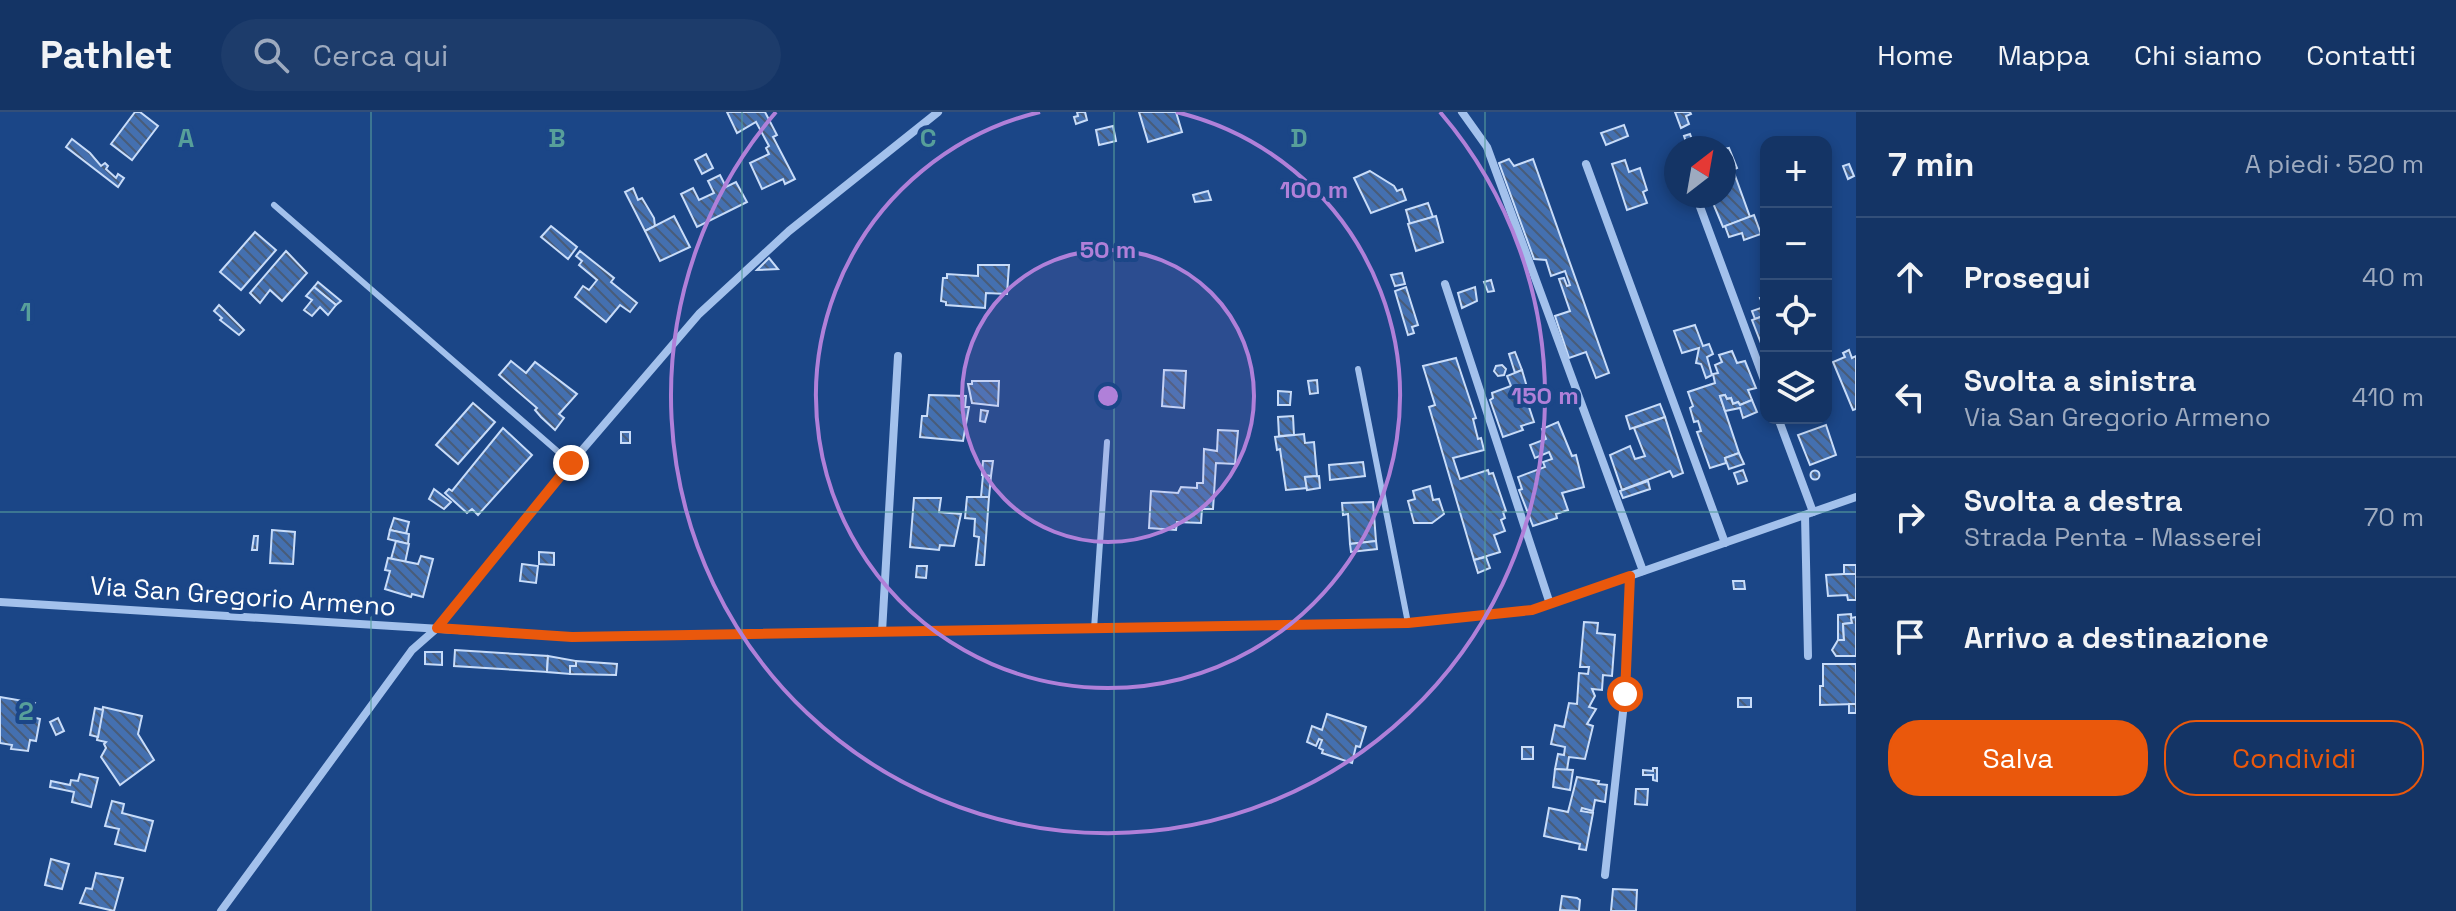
<!DOCTYPE html>
<html lang="it">
<meta charset="utf-8">
<style>
:root{--surface:#143465;--page:#1d3c6b;--text:#f1f3f6;--muted:#9daabf;--line:#334f79;--accent:#ea580c}
body{margin:0;font-family:"Space Grotesk",sans-serif;background:var(--page);color:var(--text)}
.controls{position:absolute;right:24px;top:24px;display:grid;overflow:hidden;border-radius:16px;box-shadow:0 4px 12px #0003}
.controls button{width:72px;height:72px;display:grid;place-items:center;padding:0;border:0;border-bottom:2px solid var(--line);background:var(--surface);color:var(--text);font:40px sans-serif}
.compass{position:absolute;left:1664px;top:24px;width:72px;height:72px;border-radius:50%;background:var(--surface);box-shadow:0 4px 12px #0003;rotate:31deg}
.stop{position:absolute;width:24px;height:24px;margin:-18px;border:6px solid #ea580c;border-radius:50%;background:#fff}
.stop.end{background:#ea580c;border-color:#fff;box-shadow:0 2px 8px #0008}
.list{margin:0;padding:0;list-style:none}
h2{display:flex;justify-content:space-between;align-items:center;height:104px;margin:0;padding:0 32px;font-size:34px}
h2 small{font-size:26px;font-weight:400;color:var(--muted)}
.list li{display:grid;grid-template-columns:52px 1fr auto;gap:24px;align-items:center;box-sizing:border-box;height:120px;padding:0 32px;border-top:2px solid var(--line)}
.list b{display:block;font-size:30px;white-space:nowrap}
.list p{margin:0;font-size:26px;white-space:nowrap;color:var(--muted)}
.list em{font-size:26px;font-style:normal;color:var(--muted)}
.actions{display:flex;gap:16px;padding:24px 32px}
.actions a{flex:1;padding:18px 0;border:2px solid var(--accent);border-radius:32px;text-align:center;font-size:28px;color:var(--accent)}
.actions .main{background:var(--accent);color:#fff}
.icon{flex:none;width:44px;height:44px;fill:none;stroke:currentColor;stroke-width:2;stroke-linecap:round;stroke-linejoin:round}
.map{position:relative;flex:none;width:1856px;height:799px;overflow:hidden}
header{display:flex;align-items:center;gap:48px;box-sizing:border-box;height:112px;padding:0 40px;background:var(--surface);border-bottom:2px solid var(--line)}
header strong{font-size:38px}
nav{display:flex;gap:44px;margin-inline-start:auto;font-size:28px}
.search{width:560px;height:72px;background:var(--page);display:flex;align-items:center;gap:20px;box-sizing:border-box;padding:0 28px;border-radius:44px;color:var(--muted);font-size:30px}
main{display:flex}
aside{flex:1;background:var(--surface)}
.map>svg:first-child{display:block}
.building{fill:url(#building-back-hatch);stroke:#c8dcf9;stroke-width:2}
.lines{fill:none;stroke-linecap:round;stroke-linejoin:round}
.lane{stroke:#a3c1ec;stroke-width:6}
.street{stroke:#a3c1ec;stroke-width:8}
.route{stroke:#ea580c;stroke-width:10}
.grid{fill:none;stroke:#579f9a;stroke-width:2;stroke-opacity:0.55}
.ring{fill:none;stroke:#b080d9;stroke-width:4}
.labels{text-anchor:middle;stroke-width:8;stroke-linejoin:round;paint-order:stroke}
.street-label{font-size:26px;fill:#fff;stroke:#1b4687}
.grid-label{font-size:26px;text-anchor:middle;font-weight:bold;fill:#579f9a;stroke:#1b4687;stroke-width:8;stroke-linejoin:round;paint-order:stroke}
.centre{fill:#b080d9;stroke:#1b4687;stroke-width:4}
.ring-label{font-size:24px;text-anchor:middle;font-weight:bold;fill:#b080d9;stroke:#1b4687;stroke-width:8;stroke-linejoin:round;paint-order:stroke}
</style>
<header>
<strong>Pathlet</strong>
<div class="search"><svg class="icon" aria-label="search" viewBox="0 0 24 24"><circle cx="10" cy="10" r="6"/><path d="M15 15l6 6"/></svg>Cerca qui</div>
<nav><a>Home</a><a>Mappa</a><a>Chi siamo</a><a>Contatti</a></nav>
</header>
<main>
<div class="map">
<svg width="1856" height="799" viewBox="0 0 1856 799">
<defs>
<pattern id="building-back-hatch" width="6" height="6" patternUnits="userSpaceOnUse" patternTransform="scale(2)"><rect width="6" height="6" fill="#4470b0"/><path d="M-1 5l2 2M0 0l6 6M5-1l2 2" fill="none" stroke="#485c79"/></pattern>
</defs>
<rect width="100%" height="100%" fill="#1b4687"/>
<g class="building">
<path d="M135 0H140L158 14 132 48 111 32Z"/>
<path d="M727 0H765L777 23 773 25 795 67 785 72 783 67 762 77 750 51 769 42 766 36 769 34 756 10 737 21Z"/>
<path d="M1077 0H1085L1087 8 1076 12 1074 5 1078 4Z"/>
<path d="M1139 0H1176L1182 20 1148 30Z"/>
<path d="M1675 0H1690L1691 2 1686 4 1689 12 1681 16Z"/>
<path d="M1624 13 1628 24 1606 33 1601 21Z"/>
<path d="M1113 14 1116 29 1099 33 1096 18Z"/>
<path d="M1690 22 1695 36H1688L1684 24Z"/>
<path d="M72 27 90 41 101 54 105 51 108 54 106 57 116 66 118 62 124 66 118 75 66 35Z"/>
<path d="M1729 36 1737 56 1733 58 1750 105 1723 115 1710 84H1724V37Z"/>
<path d="M706 42 713 56 702 62 695 48Z"/>
<path d="M1509 47 1514 54 1533 47 1609 261 1596 266 1586 240 1569 246 1555 204 1570 199 1559 167 1564 166 1567 174 1570 173 1565 159 1551 164 1546 148 1534 147 1499 51Z"/>
<path d="M1625 48 1629 60 1640 56 1647 78 1643 80 1647 91 1627 98 1612 52Z"/>
<path d="M1849 52 1854 64 1848 67 1843 54Z"/>
<path d="M1370 59 1394 74 1397 79 1402 77 1406 88 1371 101 1354 66Z"/>
<path d="M720 63 726 75 736 70 747 90 697 115 681 82 693 76 699 88 714 81 708 69Z"/>
<path d="M633 76 638 88 642 86 654 106 655 114 645 119 625 80Z"/>
<path d="M1208 79 1211 88 1195 90 1193 83Z"/>
<path d="M1428 91 1433 105 1410 112 1406 98Z"/>
<path d="M1754 103 1761 122 1744 128 1742 121 1729 125 1725 114Z"/>
<path d="M674 104 690 135 660 149 645 119Z"/>
<path d="M1436 104 1443 130 1416 139 1408 112Z"/>
<path d="M551 114 577 135 568 147 541 125Z"/>
<path d="M255 120 276 138 241 178 220 160Z"/>
<path d="M286 139 307 161 282 189 270 178 260 191 250 181Z"/>
<path d="M580 139 614 166 611 170 637 191 630 200 620 193 606 210 575 185 583 174 589 178 597 168 579 153 582 149 576 144Z"/>
<path d="M769 146 778 157 757 158Z"/>
<path d="M978 153H1009L1007 182 986 181 985 196 946 193V190L941 189 943 166H947V162L978 164Z"/>
<path d="M1402 161 1405 172 1395 174 1391 163Z"/>
<path d="M1491 168 1494 179 1488 180 1484 170Z"/>
<path d="M318 170 341 189 336 193 314 175Z"/>
<path d="M314 175 336 193 328 203 320 195 312 204 304 198 312 188 306 184Z"/>
<path d="M1406 175 1418 213 1412 215 1414 221 1408 223 1395 179Z"/>
<path d="M1475 175 1477 189 1462 196 1458 181Z"/>
<path d="M1766 183V203L1755 207 1752 199 1764 195 1760 186Z"/>
<path d="M219 193 244 218 239 223 220 208 222 206 214 199Z"/>
<path d="M1766 203V244L1752 208Z"/>
<path d="M1695 213 1703 234 1709 232 1713 242 1707 245 1712 263 1706 266 1701 252 1696 251 1699 236 1682 241 1674 219Z"/>
<path d="M1849 238 1852 246 1856 244V297L1853 298 1833 250 1845 245 1843 241Z"/>
<path d="M1732 239 1737 251 1745 249 1756 276 1748 278 1752 288 1740 293 1738 290 1733 292 1731 286 1727 287 1725 283 1720 284 1739 341 1725 346 1726 351 1710 356 1697 320 1701 319 1698 309 1694 310 1690 296 1693 294 1688 280 1715 271 1713 262 1718 261 1715 253 1722 250 1719 243Z"/>
<path d="M1515 240 1522 258 1515 261 1509 242Z"/>
<path d="M1456 246 1476 306 1473 307 1478 327 1481 326 1484 338 1453 346 1460 367 1488 358 1489 362 1493 361 1506 399 1503 400 1505 406 1501 408 1505 419 1494 423 1500 440 1474 448 1429 295 1435 293 1423 254Z"/>
<path d="M511 249 526 261 535 250 577 282 559 302 564 306 555 318 541 305 535 298 537 296 499 263Z"/>
<path d="M1502 253 1506 257 1504 263 1498 264 1494 259 1496 254Z"/>
<path d="M1164 258 1186 259 1184 296 1162 294Z"/>
<path d="M1522 258 1529 282 1525 283 1534 310 1521 314 1523 318 1503 325 1490 288 1493 286 1492 281 1511 274 1507 264Z"/>
<path d="M1317 268 1318 281 1310 282 1308 269Z"/>
<path d="M972 269H999L998 294 972 291 968 272H972Z"/>
<path d="M1278 279 1291 280 1290 293H1278Z"/>
<path d="M929 283 966 284 965 295H969L963 329 920 325 922 304H927Z"/>
<path d="M1725 283 1727 287 1731 286 1733 292 1738 290 1740 293 1752 288 1757 300 1743 306 1740 296 1725 299 1720 284Z"/>
<path d="M473 291 495 310 458 352 436 333Z"/>
<path d="M1660 292 1665 305 1630 317 1626 304Z"/>
<path d="M981 298 988 299 985 310 980 309Z"/>
<path d="M1293 304 1294 323 1279 324 1278 305Z"/>
<path d="M1665 305 1683 361 1673 365 1670 359 1622 378 1610 343 1630 334 1635 347 1645 344 1634 316Z"/>
<path d="M1558 310 1572 344 1576 343 1584 375 1562 381 1568 398 1556 402 1557 406 1533 414 1519 378 1522 377 1518 365 1545 355 1543 350 1552 347 1549 340 1535 346 1530 333 1546 327 1542 317Z"/>
<path d="M1826 313 1836 343 1810 353 1798 323Z"/>
<path d="M503 316 532 343 478 403 472 397 467 401 445 381 449 377 452 379Z"/>
<path d="M1218 318 1238 319 1235 352 1216 351 1213 397H1202L1201 411 1177 410 1176 418 1149 416 1151 379 1178 381 1181 375 1197 376V371H1203L1204 337 1217 339Z"/>
<rect x="621" y="320" width="9" height="11"/>
<path d="M1304 322 1305 331 1314 330 1317 364 1305 365 1307 376 1286 378 1280 337 1277 338 1275 325Z"/>
<path d="M1739 341 1744 352 1729 357 1725 346Z"/>
<path d="M983 349H993L991 364 982 363Z"/>
<path d="M1363 350 1365 364 1330 368 1329 353Z"/>
<path d="M1743 358 1747 369 1738 372 1734 361Z"/>
<circle cx="1815" cy="363" r="4.5"/>
<path d="M983 363 991 364 989 385H981Z"/>
<path d="M1319 364 1320 376 1307 378 1305 365Z"/>
<path d="M1648 369 1650 377 1623 386 1620 379Z"/>
<path d="M1430 374 1433 388 1439 387 1444 402 1432 411H1414L1408 389 1415 387 1413 379Z"/>
<path d="M434 377 451 390 444 397 429 387Z"/>
<path d="M967 385H989L984 453H976L979 425 974 424 975 407 965 406Z"/>
<path d="M914 386H941L939 400 961 402 954 434 940 433 939 438 910 435Z"/>
<path d="M1373 390 1376 429 1350 432 1348 402 1343 403 1342 391Z"/>
<path d="M394 406 409 410 406 422 390 418Z"/>
<path d="M272 418 295 420 293 452 270 451Z"/>
<path d="M390 418 409 422 408 432 388 427Z"/>
<path d="M254 424H258L257 438H252Z"/>
<path d="M396 429 409 432 405 451 391 447Z"/>
<path d="M1376 429 1377 437 1351 440 1350 432Z"/>
<path d="M539 440 554 441V453L539 452Z"/>
<path d="M421 444 433 447 423 485 412 482 411 485 385 477 390 459 385 458 388 446 418 452Z"/>
<path d="M1486 445 1490 456 1478 461 1474 448Z"/>
<path d="M522 452 538 454 536 471 520 469Z"/>
<rect x="1844" y="453" width="12" height="9"/>
<path d="M917 454H927L926 466 916 465Z"/>
<path d="M1844 462H1856V488H1848L1847 483 1828 484 1826 463Z"/>
<path d="M1733 469H1744L1745 477H1734Z"/>
<path d="M1851 502 1852 511 1843 512 1844 528H1838V503Z"/>
<path d="M1856 505V544H1836L1832 538 1838 528H1844L1843 512 1852 511 1851 506Z"/>
<path d="M1584 510 1598 511 1597 521 1615 523 1612 564 1603 563 1602 578 1592 577 1595 584 1589 595 1596 597 1587 612 1593 614 1585 647 1569 645 1567 658 1555 657 1558 642 1564 643 1565 635 1551 632 1555 613 1564 615 1569 591 1577 592 1579 561 1588 562 1589 555H1580Z"/>
<path d="M455 538 548 544 547 560 454 554Z"/>
<path d="M425 540H442V553L425 552Z"/>
<path d="M548 544 576 549V554H570V562L547 560Z"/>
<path d="M576 549 617 552 616 563 570 562V554H576Z"/>
<path d="M1823 552H1856V592L1820 593V574H1823Z"/>
<path d="M0 585 35 591 32 605 40 607 36 629 30 628 28 639 11 637 12 633 0 631Z"/>
<rect x="1738" y="586" width="13" height="9"/>
<rect x="1849" y="592" width="7" height="9"/>
<path d="M103 595 142 604 138 622 154 648 120 673 101 645 106 636 104 632 106 630 97 628Z"/>
<path d="M95 596 103 598 98 625 90 623Z"/>
<path d="M1327 602 1366 615 1360 635 1356 634 1352 651 1322 641 1323 638 1319 636 1322 628 1319 627 1316 634 1307 630 1312 614 1322 618Z"/>
<path d="M58 606 64 619 56 623 50 610Z"/>
<rect x="1522" y="635" width="11" height="12"/>
<path d="M1653 656H1657V669L1653 668V663H1643V658L1653 659Z"/>
<path d="M1555 657 1573 658 1570 678 1553 675Z"/>
<path d="M80 662 98 666 91 695 72 690 74 680 50 675 51 669 70 673 71 668 78 669Z"/>
<path d="M1577 665 1599 669 1598 672 1607 673 1605 690 1595 688 1593 699 1582 696 1581 699 1593 701 1586 738 1579 737 1580 732 1544 724 1549 696 1568 700Z"/>
<path d="M1636 677H1648L1647 693 1635 692Z"/>
<path d="M112 689 124 692 122 701 153 709 145 739 115 732 119 717 105 714Z"/>
<path d="M51 747 69 752 62 777 45 773Z"/>
<path d="M96 761 123 766 114 799 80 791 86 776 92 777Z"/>
<path d="M1613 777 1637 778 1636 799H1611Z"/>
<path d="M1562 784 1577 786 1580 788 1579 799 1560 798Z"/>
</g>
<g class="lines">
<g class="lane">
<path d="M274 93 571 351"/>
<path d="M1358 257 1408 511"/>
<path d="M1094 517 1107 330"/>
</g>
<g class="street">
<path d="M1462 0 1487 35 1643 459"/>
<path d="M1586 52 1725 431"/>
<path d="M1696 84 1766 273"/>
<path d="M1445 172 1550 492"/>
<path d="M1778 306 1813 400"/>
<path d="M1805 403 1808 544"/>
<path d="M0 490 572 525 1408 511 1532 498 1856 385"/>
<path d="M882 520 898 244"/>
<path d="M1605 763 1625 582 1630 464"/>
<path d="M221 799 412 538 437 516 571 351 699 202 789 119 938 0"/>
</g>
</g>
<g class="lines">
<path class="route" d="M571 351 437 516 572 525 1408 511 1532 498 1630 464 1625 582"/>
</g>
<path class="grid" d="M371 0V799M742 0V799M1114 0V799M1485 0V799M0 400H1856"/>
<circle cx="1108" cy="284" r="146" fill="#b080d9" fill-opacity=".12"/>
<g class="ring">
<circle cx="1108" cy="284" r="146"/>
<path d="M1176 0A292 292 0 1 1 1040 0"/>
<path d="M1440 0A437 437 0 1 1 776 0"/>
</g>
<g class="labels">
<g class="street-label">
<text transform="translate(243 484) rotate(4)" y="9">Via San Gregorio Armeno</text>
</g>
</g>
<g class="grid-label">
<text x="186" y="35">A</text>
<text x="557" y="35">B</text>
<text x="928" y="35">C</text>
<text x="1299" y="35">D</text>
<text x="26" y="209">1</text>
<text x="26" y="608">2</text>
</g>
<circle cx="1108" cy="284" r="12" class="centre"/>
<g class="ring-label">
<text x="1314" y="86">100 m</text>
<text x="1108" y="146">50 m</text>
<text x="1545" y="292">150 m</text>
</g>
</svg>
<div class="controls">
<button>+</button>
<button>−</button>
<button><svg class="icon" aria-label="locate" viewBox="0 0 24 24"><circle cx="12" cy="12" r="6"/><path d="M12 2v4M12 18v4M2 12h4M18 12h4"/></svg></button>
<button><svg class="icon" aria-label="layers" viewBox="0 0 24 24"><path d="M12 4l9 5-9 5-9-5zM3 14l9 5 9-5"/></svg></button>
</div>
<svg class="compass" viewBox="-18 -18 36 36"><path d="M0-13l5 13h-10z" fill="#e53935"/><path d="M0 13l5-13h-10z" fill="#9daabf"/></svg>
<div class="stop" style="left:1625px;top:582px"></div>
<div class="stop end" style="left:571px;top:351px"></div>
</div>
<aside>
<h2>7 min<small>A piedi · 520 m</small></h2>
<ul class="list">
<li><svg class="icon" aria-label="ahead" viewBox="0 0 24 24"><path d="M12 20V5M6 11l6-6 6 6"/></svg><div><b>Prosegui</b></div><em>40 m</em></li>
<li><svg class="icon" aria-label="left" viewBox="0 0 24 24"><path d="M17 20v-9H6M10 6l-5 5 5 5"/></svg><div><b>Svolta a sinistra</b><p>Via San Gregorio Armeno</p></div><em>410 m</em></li>
<li><svg class="icon" aria-label="right" viewBox="0 0 24 24"><path d="M7 20v-9h11M14 6l5 5-5 5"/></svg><div><b>Svolta a destra</b><p>Strada Penta - Masserei</p></div><em>70 m</em></li>
<li><svg class="icon" aria-label="arrive" viewBox="0 0 24 24"><path d="M6 21V4h12l-3 4 3 4H6"/></svg><div><b>Arrivo a destinazione</b></div></li>
</ul>
<div class="actions"><a class="main">Salva</a><a>Condividi</a></div>
</aside>
</main>
